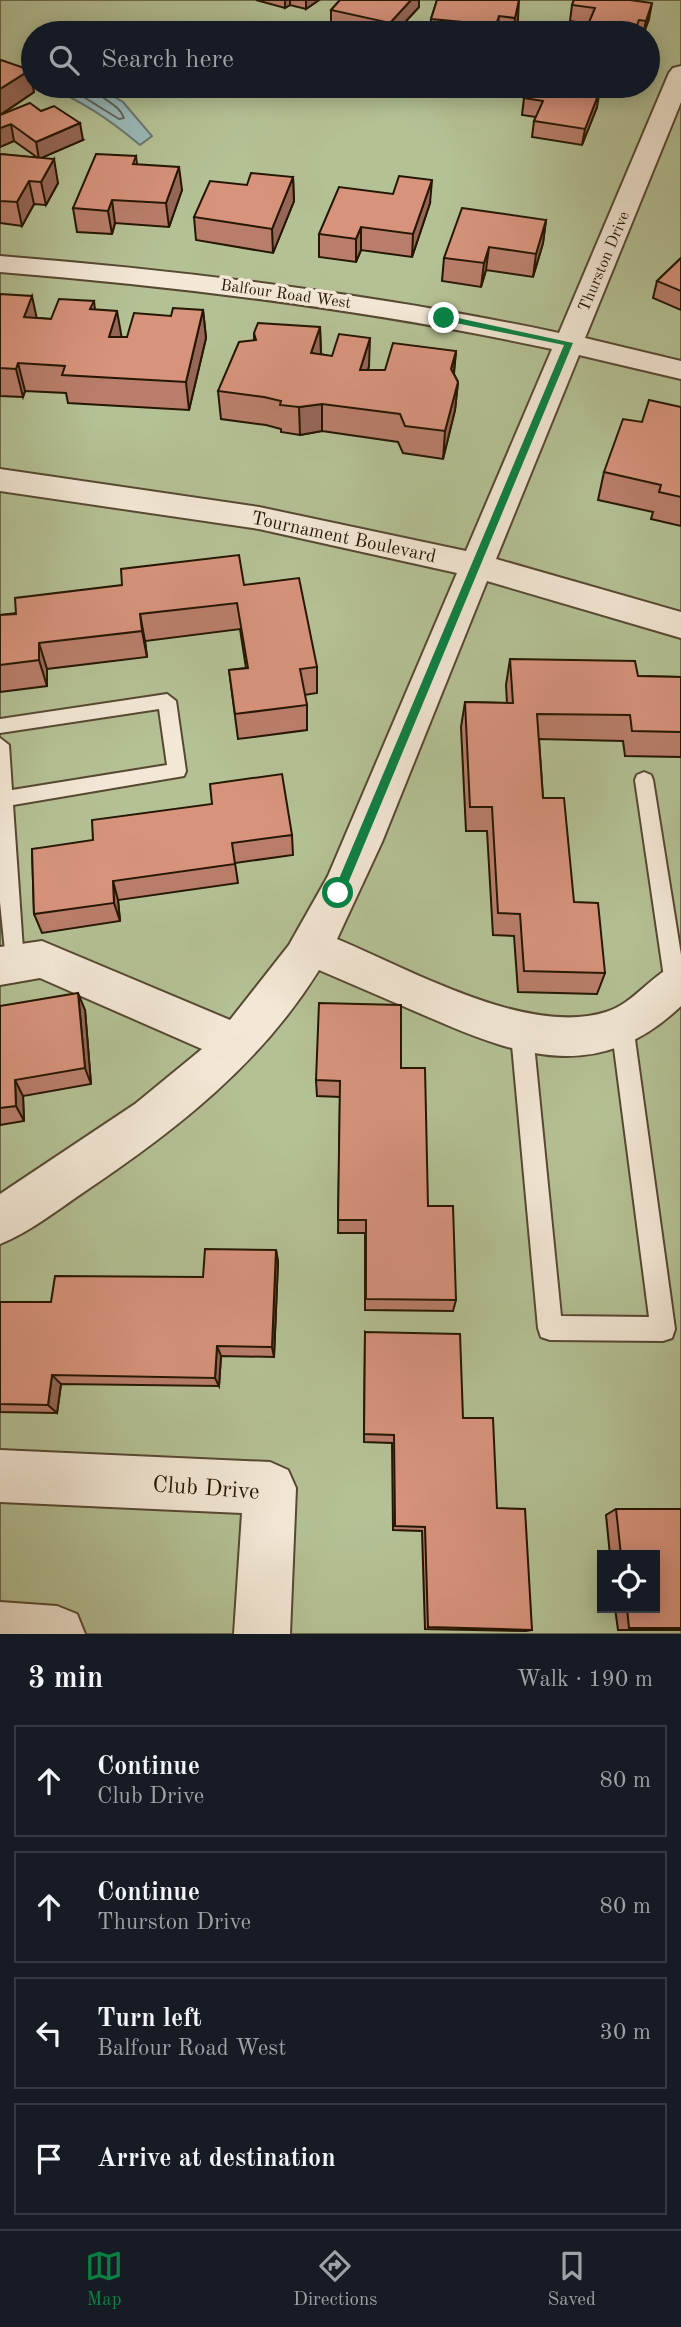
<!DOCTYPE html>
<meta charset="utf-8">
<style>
:root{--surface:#171b24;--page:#242831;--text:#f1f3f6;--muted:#9ea1a6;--line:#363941;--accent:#0b8043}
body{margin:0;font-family:"Old Standard TT",serif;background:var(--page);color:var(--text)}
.controls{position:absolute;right:21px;bottom:21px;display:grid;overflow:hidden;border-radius:0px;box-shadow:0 4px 18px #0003}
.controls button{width:63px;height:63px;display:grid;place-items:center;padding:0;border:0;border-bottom:2px solid var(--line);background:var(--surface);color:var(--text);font:35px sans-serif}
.stop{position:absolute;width:21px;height:21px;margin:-16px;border:5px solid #0b8043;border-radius:50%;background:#fff}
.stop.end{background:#0b8043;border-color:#fff;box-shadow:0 2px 7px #0008}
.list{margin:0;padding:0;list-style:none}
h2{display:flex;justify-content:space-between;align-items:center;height:91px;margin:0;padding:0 28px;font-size:30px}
h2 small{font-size:23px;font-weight:400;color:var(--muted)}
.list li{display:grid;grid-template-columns:46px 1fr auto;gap:21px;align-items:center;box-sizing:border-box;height:112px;margin:0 14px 14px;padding:0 14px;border:2px solid var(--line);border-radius:0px}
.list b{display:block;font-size:26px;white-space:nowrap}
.list p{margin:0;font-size:23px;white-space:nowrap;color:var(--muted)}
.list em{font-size:23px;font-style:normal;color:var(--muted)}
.icon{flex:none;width:38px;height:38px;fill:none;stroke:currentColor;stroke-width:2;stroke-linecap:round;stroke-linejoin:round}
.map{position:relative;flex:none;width:681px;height:1634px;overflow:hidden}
.search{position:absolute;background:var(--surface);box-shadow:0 4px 18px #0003;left:21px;right:21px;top:21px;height:77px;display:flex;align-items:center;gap:18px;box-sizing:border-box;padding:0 24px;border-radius:38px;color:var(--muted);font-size:26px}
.sheet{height:595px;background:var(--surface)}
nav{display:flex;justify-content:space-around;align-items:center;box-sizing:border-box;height:98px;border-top:2px solid var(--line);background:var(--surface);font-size:19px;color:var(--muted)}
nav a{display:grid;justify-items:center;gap:4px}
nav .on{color:var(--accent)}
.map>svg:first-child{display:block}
.green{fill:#b4c195;stroke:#6c6c4c;stroke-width:2;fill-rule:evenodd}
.water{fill:#9ababa;stroke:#6b7870;stroke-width:2}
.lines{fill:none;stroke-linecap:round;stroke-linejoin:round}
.shore{stroke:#60685e;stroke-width:2}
.service-casing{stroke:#574832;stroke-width:4}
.minor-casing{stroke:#574832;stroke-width:4}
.service{fill:#f3e8d6;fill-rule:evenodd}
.minor{fill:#f3e8d6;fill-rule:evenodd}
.wall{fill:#b97e6b;stroke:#251602;stroke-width:2}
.shaded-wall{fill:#966757;stroke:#251602;stroke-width:2}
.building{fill:#d7937c;stroke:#251602;stroke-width:2}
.route{fill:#0b8043}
.labels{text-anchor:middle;stroke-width:7;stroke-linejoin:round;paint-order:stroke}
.far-street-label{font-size:16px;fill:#251602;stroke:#f3e8d6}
.street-label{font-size:19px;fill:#251602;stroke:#f3e8d6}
.near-street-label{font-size:23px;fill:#251602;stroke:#f3e8d6}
</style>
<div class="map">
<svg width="681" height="1634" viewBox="0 0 681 1634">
<rect width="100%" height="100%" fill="#ecdcc0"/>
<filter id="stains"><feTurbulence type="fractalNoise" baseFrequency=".00286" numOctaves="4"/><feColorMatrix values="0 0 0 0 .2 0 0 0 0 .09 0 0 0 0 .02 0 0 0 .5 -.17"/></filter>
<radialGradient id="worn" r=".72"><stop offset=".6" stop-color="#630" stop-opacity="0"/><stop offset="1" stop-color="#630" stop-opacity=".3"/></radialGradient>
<path class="green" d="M0 0H681V1634H0ZM33 33H648V86H33ZM602 1555H655V1608H602Z"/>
<path class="water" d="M45 86H95L123 102 152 136 140 145C110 120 81 100 45 86Z"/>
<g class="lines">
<path class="shore" d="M66 86 119 119 124 118C118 102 100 101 93 86"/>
<g class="service-casing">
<g id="service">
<path d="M167 694 176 701 186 771 184 776 13 805 24 964 21 971 14 973 7 971 0 902V738L9 745 12 790 167 765 159 709 0 733V719Z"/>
<path d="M644 772 651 775 653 780 681 955V991L675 993 668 991 665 984 635 780 637 775Z"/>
<path d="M622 1015 630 1018 633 1025 675 1329 672 1338 663 1341 550 1340 541 1337 538 1328 511 1034 514 1027 522 1024 530 1027 533 1034 561 1316 649 1317 611 1025 614 1018Z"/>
</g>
</g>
<g class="minor-casing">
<g id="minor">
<path d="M681 66V102L585 338 681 361V379L579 355 496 559 681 612V638L487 581 382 842 337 939C409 969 528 1037 606 1012 635 1003 652 973 681 962V1006C601 1082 525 1059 433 1019 395 1003 357 986 319 970 260 1065 174 1132 81 1194 55 1212 29 1232 0 1244V1194L135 1104 202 1049 40 978 0 985V947L42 941 230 1020 289 945 328 876 457 573 259 529 0 491V469L259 507 466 551 552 349C370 310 186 287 0 272V256C188 271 375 294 559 333L669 73 673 68Z"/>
<path d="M0 1450 270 1462 288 1470 296 1488 290 1634H234L242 1513 0 1502Z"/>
<path d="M0 1602 57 1606 77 1614 85 1634H0Z"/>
</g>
</g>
<use href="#service" class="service"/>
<use href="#minor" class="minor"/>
</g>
<g class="wall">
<path d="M256 0H319L306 9 290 5 285 8Z"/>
<path d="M340 0H419V7L395 33H364L331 26V10Z"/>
<path d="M437 0 518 19 514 33H430L431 19Z"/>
<path d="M574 0 649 19 644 33H586L589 24 570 21 572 5Z"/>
<path d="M0 61 30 70 34 92 1 115 83 140 40 158 58 183 46 205 34 204 22 226 0 223V154L38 158 14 141 0 147Z"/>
<path d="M530 86H596L595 89 597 107 582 145 532 137 534 121 536 117 522 115 524 98Z"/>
<path d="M136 156 137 164 182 190 169 227 115 223 112 234 77 232 73 208Z"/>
<path d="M293 177 294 201 273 253 196 240 194 217 247 185Z"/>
<path d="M430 203 412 257 361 250 356 262 319 257V234Z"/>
<path d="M546 220 543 243 533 277 486 270 481 287 442 281 444 258Z"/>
<path d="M681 258V310L653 298 657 281Z"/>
<path d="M0 294 37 318 51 319 94 301 95 310 121 337H127L171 316 203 310 206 338 189 410 68 403 66 393 25 391 23 397 0 396Z"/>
<path d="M320 327 321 354 369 366 368 370H385L456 351 454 374 458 382 455 410 443 459 403 453 398 442 322 431 300 435 281 432V429L266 425 221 419 218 391 254 340V333Z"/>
<path d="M681 407V526L651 519 653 512 598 500 604 472 642 422Z"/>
<path d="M244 585 317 667V693L304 695 307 705V730L238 739 229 670 246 668 240 629 145 641 147 657 47 669V686L0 692V615Z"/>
<path d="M510 659 638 676 681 677V757L625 756 623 741 539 739 543 798 574 902 605 973 597 994 518 992 514 936 493 935 487 831H466L461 727 465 702 507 703 506 685Z"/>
<path d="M292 835 293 855 235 863 238 883 118 900 120 921 42 933 34 914 32 849Z"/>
<path d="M0 1006 85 1010 91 1084 23 1096 24 1121 0 1125Z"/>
<path d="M401 1068 428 1206 456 1300 453 1311 365 1310V1233H338L340 1097 317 1096 316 1080Z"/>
<path d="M276 1250 278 1262 274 1357 221 1356 219 1386 61 1384 57 1413 0 1412V1302H51L203 1277Z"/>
<path d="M365 1332 463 1418 497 1508 532 1630 526 1631 425 1629 422 1531 393 1530 392 1443 364 1442Z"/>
<path d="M616 1509H681V1630H618L615 1608H655V1555H610L606 1515Z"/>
</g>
<g class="shaded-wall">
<path d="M285 0H290V5L285 8Z"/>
<path d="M306 0H319L306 9Z"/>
<path d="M411 0H419V7L395 33H390V23Z"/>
<path d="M519 0 518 19 514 33H513L515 18Z"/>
<path d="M652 3 649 19 643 33 646 21Z"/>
<path d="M499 16 497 33H495L496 25Z"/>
<path d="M30 70 34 92 0 115V89Z"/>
<path d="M600 90 597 107 582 145 585 129Z"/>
<path d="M80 123 83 140 39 159 36 142Z"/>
<path d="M11 124 14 141 0 147V128Z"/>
<path d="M54 159 58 183 46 205 41 182Z"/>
<path d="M179 167 182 190 169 227 166 203Z"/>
<path d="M293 177 294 201 273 253 272 229Z"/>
<path d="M432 180 430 203 412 257 413 234Z"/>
<path d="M29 181 34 204 22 226 17 202Z"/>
<path d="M112 200 115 223 112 234 108 211Z"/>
<path d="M546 220 543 243 533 277 536 254Z"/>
<path d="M361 227V250L356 262V239Z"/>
<path d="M489 247 486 270 481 287 484 263Z"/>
<path d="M32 296 38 324 24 317Z"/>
<path d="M203 310 206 338 189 410 186 382Z"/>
<path d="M117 311 122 339 109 337Z"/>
<path d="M320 327 321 355 311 353Z"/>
<path d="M370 338 369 366 359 397 360 370Z"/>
<path d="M456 351 453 379 451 369Z"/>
<path d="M18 363 25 391 23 397 16 369Z"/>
<path d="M458 382 455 410 443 459 445 431Z"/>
<path d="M322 404V431L300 435 299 407Z"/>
<path d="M140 614 145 641 147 657 142 631Z"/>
<path d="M39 643 47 669V686L39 660Z"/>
<path d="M113 881 118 900 120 921 114 903Z"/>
<path d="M78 993 85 1010 91 1084 85 1068Z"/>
<path d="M15 1080 23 1096 24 1121 16 1106Z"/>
<path d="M276 1250 278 1262 274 1357 272 1347Z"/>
<path d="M217 1346 221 1356 219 1386 215 1378Z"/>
<path d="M52 1375 61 1384 57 1413 48 1405Z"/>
</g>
<g class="building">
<path d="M340 0H411L390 23 331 10Z"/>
<path d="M437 0H519L515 18 499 16 496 25 431 19Z"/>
<path d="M574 0H630L652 3 646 21 639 20 634 33H631L587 27 595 8 572 5Z"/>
<path d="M1 60 30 70 0 89V61Z"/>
<path d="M530 86H572L600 90 585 129 534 121 543 101 524 98Z"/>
<path d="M30 103 41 111 54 106 80 123 36 142 11 124 0 128V115Z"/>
<path d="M0 154 54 159 41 182 29 181 17 202 0 201Z"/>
<path d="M96 154 136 156 133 164 179 167 166 203 112 200 108 211 73 208Z"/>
<path d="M251 173 293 177 272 229 194 217 210 181 247 185Z"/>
<path d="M399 176 432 180 413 234 361 227 356 239 319 234 339 187 393 194Z"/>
<path d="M462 208 546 220 536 254 489 247 484 263 444 258Z"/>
<path d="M681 258V291L657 281Z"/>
<path d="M0 294 32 296 24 317 51 319 59 299 94 301 90 309 117 311 109 337H127L134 313 171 316 173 308 203 310 186 382 62 375 65 366 18 363 16 369 0 368Z"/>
<path d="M258 323 320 327 311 353 332 356 339 334 370 338 360 370H385L393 343 456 351 451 369 458 382 445 431 405 426 400 414 322 404 299 407 280 405 281 401 264 397 218 391 239 342 256 340 254 333Z"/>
<path d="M649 400 681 407V497L659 492 661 485 604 472 623 419 642 422Z"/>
<path d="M239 555 244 585 299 578 317 667 300 669 307 705 235 714 229 670 248 668 237 603 140 614 142 631 39 643V660L0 665V615L16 614 15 598 122 585 121 569Z"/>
<path d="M510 659 635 661 638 676 681 677V732L632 731 630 715 537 714 543 798H564L574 902 598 903 605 973 524 971 520 914 498 913 492 807H470L465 702 513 703Z"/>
<path d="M282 774 292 835 232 843 235 864 113 881 114 903 34 914 32 849 93 840 92 820 212 804 210 784Z"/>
<path d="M78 993 85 1068 15 1080 16 1106 0 1108V1006Z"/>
<path d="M319 1003 401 1005V1068H425L428 1206H453L456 1300 366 1299V1220H338L340 1081 316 1080Z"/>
<path d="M205 1249 276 1250 272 1347 217 1346 215 1378 52 1375 48 1405 0 1404V1302H51L55 1276 203 1277Z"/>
<path d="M365 1332 460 1334 463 1418H493L497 1508 525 1509 532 1630 428 1627 425 1527 395 1526 394 1435 364 1434Z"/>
<path d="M616 1509H681V1628H629L627 1608H655V1555H621Z"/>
</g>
<path class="route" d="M444 315 573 343 344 893 338 898 333 893 564 345 441 320Z"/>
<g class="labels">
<g class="far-street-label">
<text transform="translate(603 261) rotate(-67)" y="6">Thurston Drive</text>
<text transform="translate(286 293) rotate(8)" y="6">Balfour Road West</text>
</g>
<g class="street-label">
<text transform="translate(344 536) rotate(12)" y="7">Tournament Boulevard</text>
</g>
<g class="near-street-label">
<text transform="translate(206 1487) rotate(4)" y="8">Club Drive</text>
</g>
</g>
<rect width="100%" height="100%" filter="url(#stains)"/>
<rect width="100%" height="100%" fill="url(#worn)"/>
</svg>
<div class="controls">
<button><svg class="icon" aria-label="locate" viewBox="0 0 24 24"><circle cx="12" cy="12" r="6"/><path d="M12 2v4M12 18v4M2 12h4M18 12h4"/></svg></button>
</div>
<div class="stop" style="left:338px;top:893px"></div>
<div class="stop end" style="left:444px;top:318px"></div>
<div class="search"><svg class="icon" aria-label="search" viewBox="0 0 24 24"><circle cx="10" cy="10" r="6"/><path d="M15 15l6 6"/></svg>Search here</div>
</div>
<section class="sheet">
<h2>3 min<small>Walk · 190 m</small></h2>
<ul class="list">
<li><svg class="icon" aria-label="ahead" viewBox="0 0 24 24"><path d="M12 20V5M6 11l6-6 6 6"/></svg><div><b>Continue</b><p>Club Drive</p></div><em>80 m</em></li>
<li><svg class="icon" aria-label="ahead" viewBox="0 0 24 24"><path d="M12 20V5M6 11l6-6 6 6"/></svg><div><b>Continue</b><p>Thurston Drive</p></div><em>80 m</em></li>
<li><svg class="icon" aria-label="left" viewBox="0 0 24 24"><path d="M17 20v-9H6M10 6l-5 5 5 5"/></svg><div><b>Turn left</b><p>Balfour Road West</p></div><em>30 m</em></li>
<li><svg class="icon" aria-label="arrive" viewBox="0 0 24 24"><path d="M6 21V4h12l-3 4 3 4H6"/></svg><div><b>Arrive at destination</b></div></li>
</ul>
</section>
<nav>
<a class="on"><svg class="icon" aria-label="map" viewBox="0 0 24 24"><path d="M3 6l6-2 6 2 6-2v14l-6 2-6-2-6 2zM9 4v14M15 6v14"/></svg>Map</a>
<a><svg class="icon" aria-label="directions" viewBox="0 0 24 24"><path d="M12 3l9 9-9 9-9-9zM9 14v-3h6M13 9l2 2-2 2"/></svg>Directions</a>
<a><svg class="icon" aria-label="saved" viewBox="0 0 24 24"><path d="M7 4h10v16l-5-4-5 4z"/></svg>Saved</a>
</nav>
